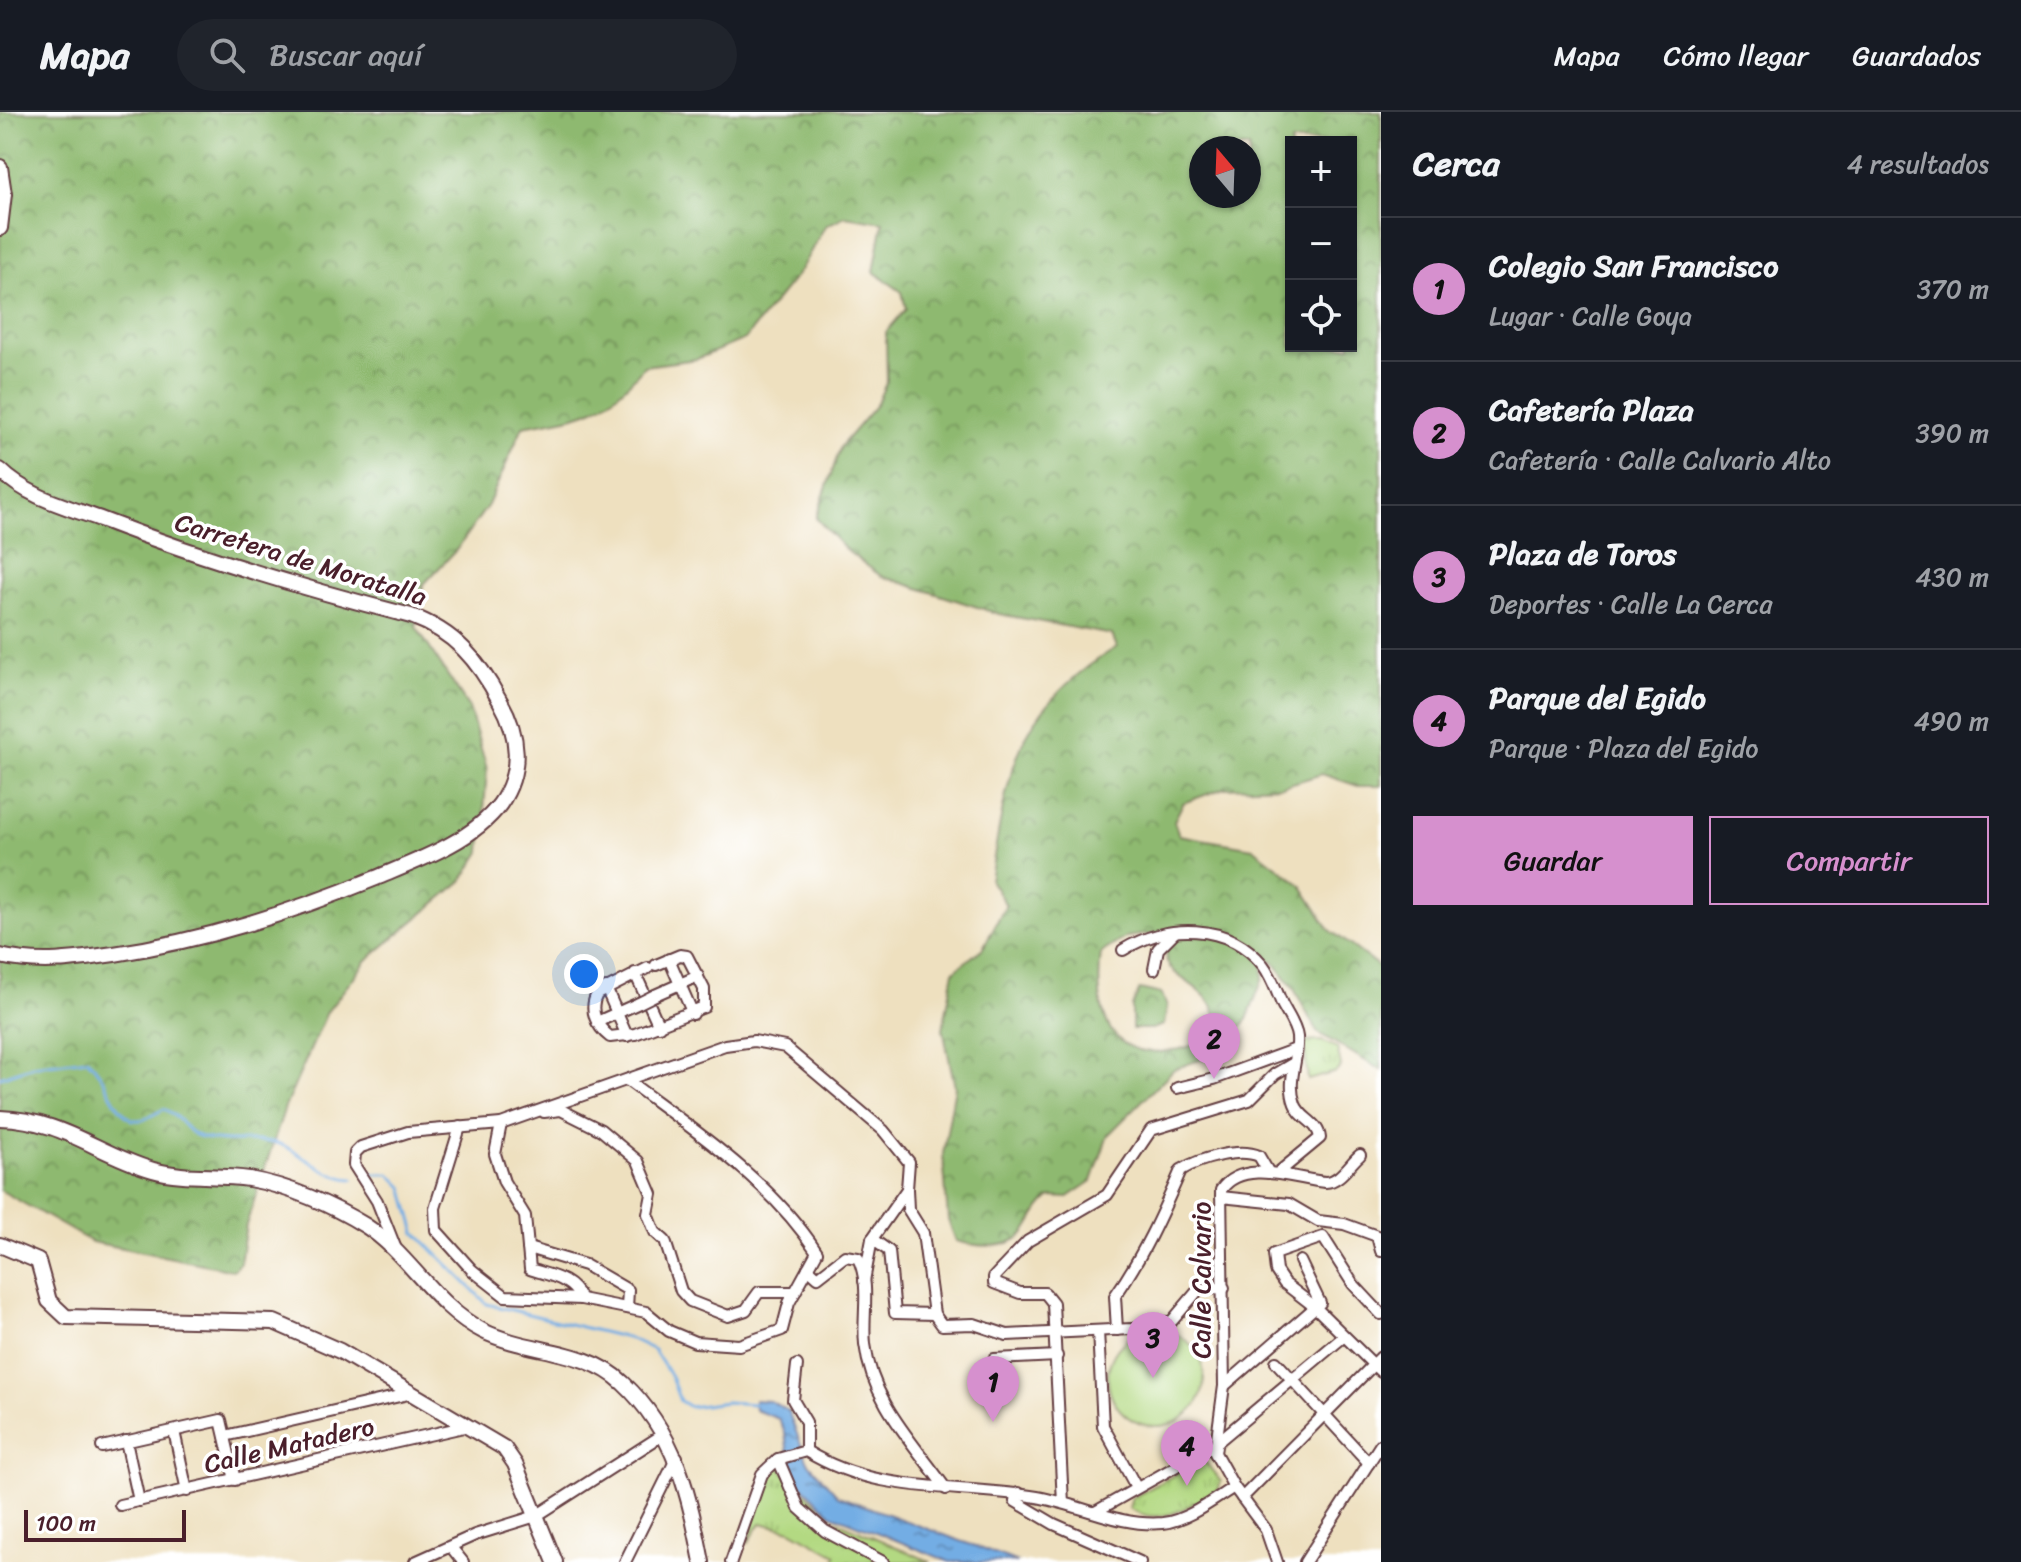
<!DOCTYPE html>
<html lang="es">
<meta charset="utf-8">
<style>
:root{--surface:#171b24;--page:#20242c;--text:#f1f3f6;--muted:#9ea1a6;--line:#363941;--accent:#d690ce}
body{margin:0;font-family:Sriracha,sans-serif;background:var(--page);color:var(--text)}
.controls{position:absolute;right:24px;top:24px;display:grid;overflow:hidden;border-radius:0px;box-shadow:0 2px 6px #0004}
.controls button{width:72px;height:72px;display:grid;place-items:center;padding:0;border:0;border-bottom:2px solid var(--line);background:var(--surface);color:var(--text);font:40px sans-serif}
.compass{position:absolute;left:1189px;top:24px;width:72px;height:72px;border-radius:50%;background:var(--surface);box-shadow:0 2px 6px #0004;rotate:341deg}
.scale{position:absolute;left:24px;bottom:20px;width:162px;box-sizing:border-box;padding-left:8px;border:4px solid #4a1f2b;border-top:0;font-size:22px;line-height:28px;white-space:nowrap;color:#4a1f2b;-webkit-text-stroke:6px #fff;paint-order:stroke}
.you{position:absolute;left:584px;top:862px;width:28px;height:28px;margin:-20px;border:6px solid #fff;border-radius:50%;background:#1a73e8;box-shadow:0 0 0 12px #1a73e833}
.badge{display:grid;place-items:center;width:52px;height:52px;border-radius:50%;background:var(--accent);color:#111;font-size:26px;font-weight:700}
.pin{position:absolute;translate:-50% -66px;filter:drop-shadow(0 2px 4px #0008)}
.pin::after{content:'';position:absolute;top:42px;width:28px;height:24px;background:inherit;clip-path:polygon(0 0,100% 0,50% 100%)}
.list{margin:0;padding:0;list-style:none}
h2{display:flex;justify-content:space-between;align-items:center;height:104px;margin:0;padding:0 32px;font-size:34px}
h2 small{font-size:26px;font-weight:400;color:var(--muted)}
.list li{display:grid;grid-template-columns:52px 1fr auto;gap:24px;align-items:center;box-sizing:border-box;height:144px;padding:0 32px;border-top:2px solid var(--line)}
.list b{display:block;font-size:30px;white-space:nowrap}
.list p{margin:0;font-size:26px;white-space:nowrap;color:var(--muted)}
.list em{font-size:26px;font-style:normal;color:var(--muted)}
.actions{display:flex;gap:16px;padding:24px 32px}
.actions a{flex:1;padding:18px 0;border:2px solid var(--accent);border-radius:0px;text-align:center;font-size:28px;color:var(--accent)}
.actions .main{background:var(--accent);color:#111}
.icon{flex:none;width:44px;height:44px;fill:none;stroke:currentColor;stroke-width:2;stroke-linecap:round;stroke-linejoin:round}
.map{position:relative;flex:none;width:1381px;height:1450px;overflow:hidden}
header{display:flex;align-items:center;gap:48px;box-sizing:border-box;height:112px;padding:0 40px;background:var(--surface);border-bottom:2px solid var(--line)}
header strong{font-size:38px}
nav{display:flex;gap:44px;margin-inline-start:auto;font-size:28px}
.search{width:560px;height:72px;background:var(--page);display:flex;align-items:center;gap:20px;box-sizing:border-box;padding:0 28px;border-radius:44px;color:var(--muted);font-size:30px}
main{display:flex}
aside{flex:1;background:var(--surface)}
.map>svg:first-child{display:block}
.grass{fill:#b3d982;stroke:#7e7c56;stroke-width:2}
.forest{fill:url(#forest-crowns);stroke:#6c6c4e;stroke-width:2;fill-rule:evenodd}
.park{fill:url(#park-tufts);stroke:#7e7c56;stroke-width:2}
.water{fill:url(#water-ripples);stroke:#5e6688;stroke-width:2}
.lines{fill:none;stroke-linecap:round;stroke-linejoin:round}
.stream{stroke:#73ade4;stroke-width:3}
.street-casing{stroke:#633c41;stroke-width:14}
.secondary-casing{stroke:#633c41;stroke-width:18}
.street{stroke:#fff;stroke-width:10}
.secondary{stroke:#fff;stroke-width:14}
.street-bridge-casing{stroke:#633c41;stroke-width:14;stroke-linecap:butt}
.street-bridge{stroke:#fff;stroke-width:10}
.labels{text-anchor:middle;stroke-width:7;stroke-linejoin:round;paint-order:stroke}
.street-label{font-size:26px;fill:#4a1f2b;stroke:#fff}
</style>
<header>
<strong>Mapa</strong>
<div class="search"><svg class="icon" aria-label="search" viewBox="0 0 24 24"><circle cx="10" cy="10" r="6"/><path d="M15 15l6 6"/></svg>Buscar aquí</div>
<nav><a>Mapa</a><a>Cómo llegar</a><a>Guardados</a></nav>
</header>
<main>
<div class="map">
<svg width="1381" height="1450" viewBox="0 0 1381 1450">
<defs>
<pattern id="forest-crowns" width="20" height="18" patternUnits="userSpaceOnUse" patternTransform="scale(2)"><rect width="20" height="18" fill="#8eb970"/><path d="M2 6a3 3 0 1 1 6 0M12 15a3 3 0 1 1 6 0" fill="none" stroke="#76965c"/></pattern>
<pattern id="park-tufts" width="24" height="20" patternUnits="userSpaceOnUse" patternTransform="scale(2)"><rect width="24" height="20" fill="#b3d982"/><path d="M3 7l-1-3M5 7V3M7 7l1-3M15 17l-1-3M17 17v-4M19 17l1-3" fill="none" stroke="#9bba70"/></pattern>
<pattern id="water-ripples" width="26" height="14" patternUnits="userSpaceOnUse" patternTransform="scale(2)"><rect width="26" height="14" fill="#73ade4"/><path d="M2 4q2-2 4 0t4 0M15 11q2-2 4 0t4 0" fill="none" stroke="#608cb9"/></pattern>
</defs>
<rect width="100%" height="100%" fill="#fff"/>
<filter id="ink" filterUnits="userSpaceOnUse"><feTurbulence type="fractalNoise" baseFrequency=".0125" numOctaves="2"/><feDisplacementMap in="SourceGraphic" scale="16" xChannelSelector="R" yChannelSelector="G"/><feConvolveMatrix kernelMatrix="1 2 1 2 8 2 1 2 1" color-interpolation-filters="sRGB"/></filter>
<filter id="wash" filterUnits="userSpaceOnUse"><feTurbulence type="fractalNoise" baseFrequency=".006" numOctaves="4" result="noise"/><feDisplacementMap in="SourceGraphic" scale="32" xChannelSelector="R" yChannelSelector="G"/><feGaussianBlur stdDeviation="1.8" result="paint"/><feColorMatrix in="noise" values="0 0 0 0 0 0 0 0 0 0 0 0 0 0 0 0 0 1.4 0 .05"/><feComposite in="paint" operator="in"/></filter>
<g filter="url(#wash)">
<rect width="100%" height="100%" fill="#eee0bf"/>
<circle class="grass" cx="1156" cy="1266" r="48"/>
<g class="forest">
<path d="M0 0H1381V674H1358L1322 662 1283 674 1224 676 1183 691 1174 709 1179 723 1253 736 1301 773 1330 818 1381 856V958L1317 920 1293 875 1272 848 1263 849V866L1246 910 1208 945 1174 957 1108 1023 1092 1069 1067 1086 1051 1085C1039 1095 1036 1103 1028 1116 1015 1139 977 1135 956 1129L948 1108 943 1042 955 975 943 917 954 859 983 836 1006 793 990 768C998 724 1005 665 1026 625 1045 587 1082 556 1117 535L1112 523 999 502 881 464 846 438 816 406 841 334 876 293 887 269 886 220 906 197 902 180 874 160 883 110 845 104 825 114 799 160 745 227 697 247 644 254C606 302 581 304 523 314L488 393 457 437 423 473 416 515 469 596 487 657 481 740 462 769 367 848 327 900 285 995 246 1113 240 1151 233 1158 92 1130 0 1078ZM1291 30H1351V234H1291ZM1201 36H1249V84H1201ZM1176 819C1174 826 1167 835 1166 842 1164 871 1221 870 1219 923 1136 961 1090 936 1101 841L1126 825Z"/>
<path d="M1140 877 1162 882 1167 895 1164 913 1152 917H1132V894Z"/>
</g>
<g class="park">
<path d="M1322 929 1337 936 1341 954 1336 960 1308 968 1304 930Z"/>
<path d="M1198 1350 1206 1351 1221 1370 1218 1378C1190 1393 1160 1417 1129 1396L1132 1386Z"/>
<path d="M778 1354 832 1407 931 1450H834L836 1443 791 1418 761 1411 748 1431 763 1377Z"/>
</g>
<path class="water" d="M754 1288 770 1289 788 1299 808 1350 838 1384 1018 1450H950L831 1402 791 1363 785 1321 779 1307 755 1298Z"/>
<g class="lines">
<g class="stream">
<path d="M0 965 33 954 87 947C107 964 110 993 132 1008H143L164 997C182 1005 184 1018 196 1023 223 1035 263 1024 282 1033 307 1044 324 1065 353 1067"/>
<path d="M370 1062H390L403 1075 416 1121 487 1192 631 1227 654 1238 671 1265 680 1289 690 1295 726 1290 755 1292"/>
</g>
</g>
</g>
<g filter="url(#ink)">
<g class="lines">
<g class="street-casing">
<g id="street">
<path d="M1123 838C1166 811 1228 810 1263 853 1272 865 1276 878 1282 892 1287 902 1296 914 1297 925 1299 948 1286 968 1295 992 1300 1007 1318 1009 1320 1026L1279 1060"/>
<path d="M669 847 693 902"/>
<path d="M648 856 597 882C588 898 597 915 610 925L635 922 704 895V877L687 844 680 843 656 853"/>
<path d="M1154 857 1158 837 1175 820"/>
<path d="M635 861 659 914"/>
<path d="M606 876 627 924"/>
<path d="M655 883 698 864"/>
<path d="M597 910 639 891"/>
<path d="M1177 976 1214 967 1296 937"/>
<path d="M544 1000 561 998 601 1018 638 1049 652 1082 648 1102 655 1120 665 1129 681 1179 690 1189 728 1204 746 1198 759 1180H795"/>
<path d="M501 1012 495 1042 504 1070 525 1104 530 1157C551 1164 571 1166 581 1187"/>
<path d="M460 1015 435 1096 436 1118 472 1158 505 1184 581 1187 646 1200 669 1219 695 1230 739 1233 782 1218 789 1191 817 1140C770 1068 695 1019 627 968"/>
<path d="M907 1077 908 1097 923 1121 934 1202 942 1213 974 1212 1007 1223 1132 1217 1172 1209 1199 1177 1224 1176"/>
<path d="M1221 1085 1289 1092 1318 1109 1344 1112 1377 1124 1381 1139"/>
<path d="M872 1127 889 1139 895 1201 934 1202"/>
<path d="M528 1136 585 1153 628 1178 627 1196"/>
<path d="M396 1137 377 1089 354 1053 355 1041 361 1035 408 1020 501 1012 725 933 754 929 785 935 883 1018 909 1050 907 1077 872 1127 864 1169"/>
<path d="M808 1156 818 1165 845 1144 858 1146C871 1173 862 1204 865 1232 872 1291 914 1331 946 1377"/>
<path d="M1381 1202 1353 1172 1323 1125 1274 1142 1276 1159 1284 1171 1315 1195 1381 1260"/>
<path d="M1117 1218 1115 1184C1142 1146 1162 1102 1181 1058 1199 1047 1239 1035 1259 1044L1269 1061"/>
<path d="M1098 1219 1103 1314 1136 1375"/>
<path d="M994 1247 1057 1244"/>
<path d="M1276 1250 1369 1351"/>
<path d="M797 1253 793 1288 806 1310V1339"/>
<path d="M1224 1274 1320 1191 1300 1149"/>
<path d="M174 1319 187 1379"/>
<path d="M225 1324 413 1281"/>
<path d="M126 1329 139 1389"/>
<path d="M102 1335 221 1308 235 1368"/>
<path d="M778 1347 799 1396 825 1419 883 1450"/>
<path d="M1018 1381 1015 1389 1054 1412 1140 1450"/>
<path d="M1242 1386 1381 1245"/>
<path d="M1063 1391 1053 1191 1045 1181H1020L994 1171V1165L1028 1129 1107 1083 1151 1018 1249 988 1275 962 1292 952"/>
<path d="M120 1393 468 1314"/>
<path d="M1095 1400 1214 1333 1342 1226"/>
<path d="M451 1435 463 1450"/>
<path d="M415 1450 475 1423 536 1404 664 1322"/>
<path d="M625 1450 677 1345"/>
<path d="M731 1450 762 1362 778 1347 806 1339C879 1384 957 1371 1037 1385 1078 1392 1121 1415 1163 1411 1188 1408 1213 1388 1234 1375"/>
<path d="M1277 1450 1266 1418 1234 1375 1215 1341 1224 1274 1221 1078C1243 1046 1295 1067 1325 1070 1339 1071 1350 1051 1360 1043"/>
<path d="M1305 1450 1381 1332"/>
</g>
</g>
<g class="secondary-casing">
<g id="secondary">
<path d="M0 55 4 82 0 116"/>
<path d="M0 358C27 385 68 395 103 408 204 447 306 477 411 504 455 520 478 548 500 589 519 622 523 659 500 692 473 729 417 749 376 766 290 801 206 828 114 842 75 848 39 853 0 844"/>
<path d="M0 1006C64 1008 95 1041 153 1058 185 1067 216 1062 249 1067 289 1074 332 1093 366 1114 410 1143 435 1195 483 1219 527 1241 587 1236 623 1271 676 1320 689 1383 702 1450"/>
<path d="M0 1133 38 1149 49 1189 66 1205 274 1210 340 1239 504 1336 515 1352 555 1450"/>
</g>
</g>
<use href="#street" class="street"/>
<use href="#secondary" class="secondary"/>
<g class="street-bridge-casing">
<path id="street-bridge" d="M639 891 655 883"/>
</g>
<use href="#street-bridge" class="street-bridge"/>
</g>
</g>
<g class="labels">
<g class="street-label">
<text transform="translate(301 447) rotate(17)" y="9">Carretera de Moratalla</text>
<text transform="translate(1201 1168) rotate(-90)" y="9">Calle Calvario</text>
<text transform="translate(289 1333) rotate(-13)" y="9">Calle Matadero</text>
</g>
</g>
</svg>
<div class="controls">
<button>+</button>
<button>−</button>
<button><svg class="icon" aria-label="locate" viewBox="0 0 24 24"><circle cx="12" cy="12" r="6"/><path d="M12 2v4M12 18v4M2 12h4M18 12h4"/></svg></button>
</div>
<svg class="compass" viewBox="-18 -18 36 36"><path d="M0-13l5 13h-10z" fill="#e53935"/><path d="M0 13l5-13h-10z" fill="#9ea1a6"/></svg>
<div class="scale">100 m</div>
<div class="you"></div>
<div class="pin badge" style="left:993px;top:1310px">1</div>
<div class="pin badge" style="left:1214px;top:967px">2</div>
<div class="pin badge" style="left:1153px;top:1266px">3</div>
<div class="pin badge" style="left:1187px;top:1374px">4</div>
</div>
<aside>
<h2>Cerca<small>4 resultados</small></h2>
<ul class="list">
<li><span class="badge">1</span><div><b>Colegio San Francisco</b><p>Lugar · Calle Goya</p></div><em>370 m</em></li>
<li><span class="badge">2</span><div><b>Cafetería Plaza</b><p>Cafetería · Calle Calvario Alto</p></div><em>390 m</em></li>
<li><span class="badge">3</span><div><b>Plaza de Toros</b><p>Deportes · Calle La Cerca</p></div><em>430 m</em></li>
<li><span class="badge">4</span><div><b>Parque del Egido</b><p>Parque · Plaza del Egido</p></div><em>490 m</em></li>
</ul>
<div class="actions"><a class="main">Guardar</a><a>Compartir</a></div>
</aside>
</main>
